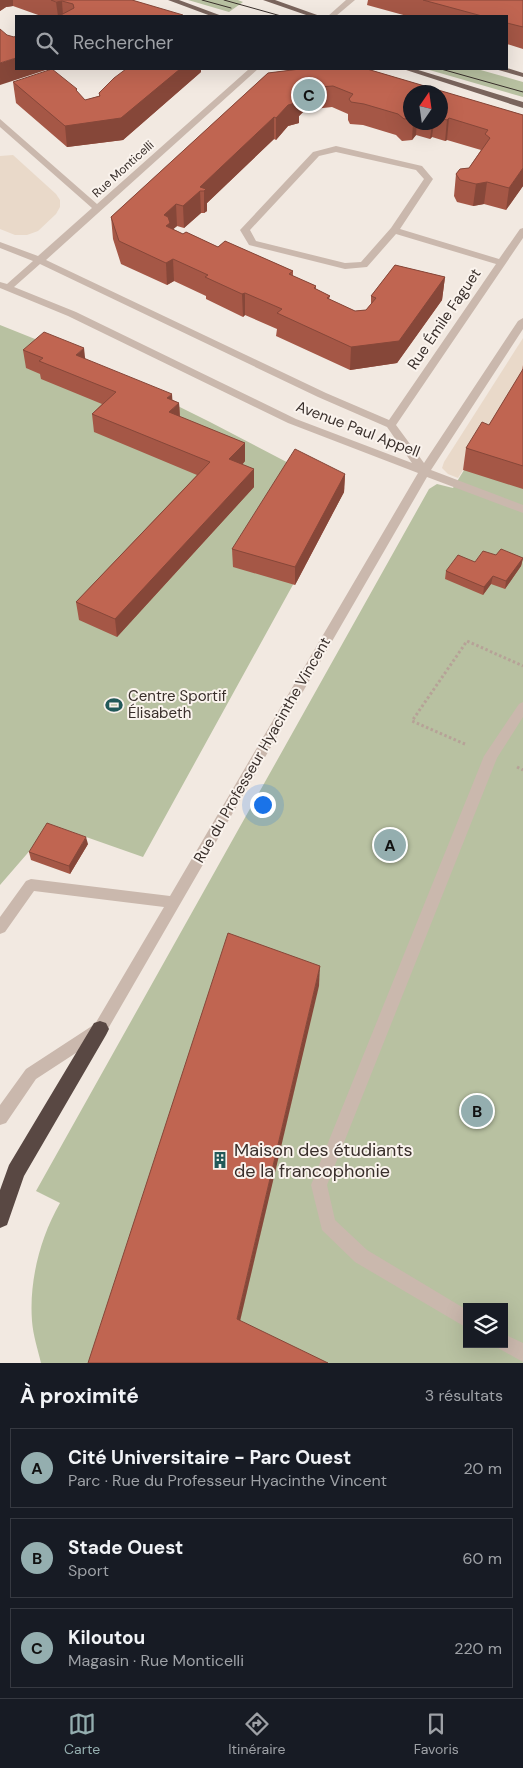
<!DOCTYPE html>
<html lang="fr">
<meta charset="utf-8">
<style>
:root{--surface:#171b24;--page:#20242c;--text:#f1f3f6;--muted:#9ea1a6;--line:#363941;--accent:#94aeaf}
body{margin:0;font-family:"DM Sans",sans-serif;background:var(--page);color:var(--text)}
.controls{position:absolute;right:15px;bottom:15px;display:grid;overflow:hidden;border-radius:0px;box-shadow:0 5px 20px #0002}
.controls button{width:45px;height:45px;display:grid;place-items:center;padding:0;border:0;border-bottom:1px solid var(--line);background:var(--surface);color:var(--text);font:25px sans-serif}
.compass{position:absolute;left:403px;top:85px;width:45px;height:45px;border-radius:50%;background:var(--surface);box-shadow:0 5px 20px #0002;rotate:13deg}
.you{position:absolute;left:262px;top:804px;width:18px;height:18px;margin:-12px;border:4px solid #fff;border-radius:50%;background:#1a73e8;box-shadow:0 0 0 8px #1a73e833}
.badge{display:grid;place-items:center;width:32px;height:32px;border-radius:50%;background:var(--accent);color:#111;font-size:16px;font-weight:700}
.pin{position:absolute;translate:-50% -50%;border:2px solid #fff;box-shadow:0 1px 5px #0006}
.list{margin:0;padding:0;list-style:none}
h2{display:flex;justify-content:space-between;align-items:center;height:65px;margin:0;padding:0 20px;font-size:21px}
h2 small{font-size:16px;font-weight:400;color:var(--muted)}
.list li{display:grid;grid-template-columns:32px 1fr auto;gap:15px;align-items:center;box-sizing:border-box;height:80px;margin:0 10px 10px;padding:0 10px;border:1px solid var(--line);border-radius:0px}
.list b{display:block;font-size:19px;white-space:nowrap}
.list p{margin:0;font-size:16px;white-space:nowrap;color:var(--muted)}
.list em{font-size:16px;font-style:normal;color:var(--muted)}
.icon{flex:none;width:28px;height:28px;fill:none;stroke:currentColor;stroke-width:2;stroke-linecap:round;stroke-linejoin:round}
.map{position:relative;flex:none;width:523px;height:1363px;overflow:hidden}
.search{position:absolute;background:var(--surface);box-shadow:0 5px 20px #0002;left:15px;right:15px;top:15px;height:55px;display:flex;align-items:center;gap:12px;box-sizing:border-box;padding:0 18px;border-radius:0px;color:var(--muted);font-size:19px}
.sheet{height:335px;background:var(--surface)}
nav{display:flex;justify-content:space-around;align-items:center;box-sizing:border-box;height:70px;border-top:1px solid var(--line);background:var(--surface);font-size:14px;color:var(--muted)}
nav a{display:grid;justify-items:center;gap:2px}
nav .on{color:var(--accent)}
.map>svg:first-child{display:block}
.green{fill:#b8c1a1;fill-rule:evenodd}
.plaza{fill:#e9d9c9}
.lines{fill:none;stroke-linecap:round;stroke-linejoin:round}
.path{stroke:#b6a297;stroke-width:3;stroke-dasharray:2.5 2.5;stroke-linecap:butt}
.minor{fill:#cab8ad;fill-rule:evenodd}
.major{fill:#7a655d;fill-rule:evenodd}
.highway{fill:#594843;fill-rule:evenodd}
.tram{stroke:#392f2b;stroke-width:1}
.wall{fill:#a55746;fill-rule:evenodd}
.shaded-wall{fill:#864739}
.building{fill:#c06551;stroke:#864739}
.labels{text-anchor:middle;stroke-width:4;stroke-linejoin:round;paint-order:stroke}
.far-street-label{font-size:12px;fill:#392f2b;stroke:#faf3ed}
.street-label{font-size:15px;fill:#392f2b;stroke:#faf3ed}
.poi-label{font-size:15px;fill:#392f2b;stroke:#faf3ed;text-anchor:start}
.near-poi-label{font-size:18px;fill:#392f2b;stroke:#faf3ed;text-anchor:start}
</style>
<div class="map">
<svg width="523" height="1363" viewBox="0 0 523 1363">
<rect width="100%" height="100%" fill="#f2e9e1"/>
<g class="green">
<path d="M188 0H238L243 2 229 12Z"/>
<path d="M426 69H477L523 82V97Z"/>
<path d="M0 325 75 355 210 422 344 492 143 857 52 825 0 885Z"/>
<path d="M523 374V1363H41C38 1350 33 1335 32 1321 29 1281 40 1238 60 1203L36 1191 429 489 437 484 453 488ZM467 1307H504V1344H467Z"/>
</g>
<g class="plaza">
<path d="M13 155 56 194 60 200V207L56 214 38 231 27 235H15L0 229V156Z"/>
<path d="M523 338V374L458 478 448 474 442 468 444 462Z"/>
</g>
<g class="lines">
<g class="path">
<path d="M465 744 412 721 467 641 523 666"/>
<path d="M517 767 523 770"/>
</g>
<g class="minor">
<path d="M346 0H355L336 16H328Z"/>
<path d="M249 69H258L46 260 326 393 389 420 496 264 396 234 367 267 345 269 249 245 240 230 313 152 336 146 422 166 433 179 400 229 499 259 520 229 523 228V238L396 425 424 463 518 321 523 318V329L431 470 523 505V513L427 477 105 1034 36 1079 6 1123 0 1125V1105L26 1069 95 1024 164 907 34 891 5 932 0 934V917L26 881 31 879 170 896 418 473 288 423 68 316 0 288V282L7 284 33 261 0 248V242L38 256 92 208 0 127V119L97 204ZM336 152 416 170 424 179 391 228 361 262 345 263 256 241 250 230 319 156ZM40 264 318 397 387 427 412 463 296 419 76 312 14 287Z"/>
<path d="M523 702V717L497 758 327 1185 335 1220 367 1250 467 1310V1328L355 1262 322 1230 311 1185 484 756 519 704Z"/>
<path d="M504 1334 523 1343V1362L498 1348 496 1344H504Z"/>
</g>
<g class="major">
<path d="M168 0H179L222 16H211Z"/>
<path d="M263 0H275L320 16H309Z"/>
<path d="M507 68 523 73V77L495 69Z"/>
<path d="M403 69H415L523 102V108Z"/>
</g>
<path class="highway" d="M100 1021 106 1023 109 1029 106 1035 24 1176 7 1225 0 1228V1190L9 1165 94 1023Z"/>
<g class="tram">
<path d="M202 0 231 8"/>
<path d="M224 0 281 16"/>
<path d="M441 69 523 92"/>
</g>
</g>
<g class="wall">
<path d="M0 0H132L183 16H41L13 6 6 7 0 11Z"/>
<path d="M368 0H523V49L507 44V16H407L367 5Z"/>
<path d="M300 69H367L523 115V186L506 210 484 204 473 206 457 202 454 196 456 174 460 169 469 168 481 150 447 140 445 141 432 137 430 139 416 135 412 140 402 141 396 135 363 125 350 124 348 120V114L332 107 305 110 299 116V123L288 126 276 140 274 139 207 203V211L204 213H201L184 228 177 226 173 229 183 234 186 232 218 247 225 241 293 271V276L316 286V289L330 296 329 299 355 311 366 310 371 304V296L395 265 445 277 442 300 397 363 350 370 276 336 277 329 245 315 243 317 206 299V296L174 281 167 285 121 264 113 239 111 217 268 73ZM410 92H440V122H410Z"/>
<path d="M201 72 123 140 67 147 16 103 13 82 77 89V92L85 100 99 96V93Z"/>
<path d="M23 350 85 359 179 403 180 417 245 443V461L242 465 254 469V487L117 637 79 620 76 602 197 475 94 432 92 414 102 404 41 379 40 374 26 368Z"/>
<path d="M523 365V489L463 470 466 448 489 425 522 371Z"/>
<path d="M345 474 344 492 295 585 233 567 232 549Z"/>
<path d="M496 555 523 558 521 566 505 589 491 584 483 595 445 579 446 571Z"/>
<path d="M88 844 70 874 31 860 29 852Z"/>
</g>
<g class="shaded-wall">
<path d="M0 0H13V6L6 7 0 11Z"/>
<path d="M62 1 63 16H58L56 2Z"/>
<path d="M16 58V69H49L0 85V63Z"/>
<path d="M180 69H201V72L123 140 67 147 65 126Z"/>
<path d="M306 88 305 110 299 116V123L288 126 276 140V118L288 105Z"/>
<path d="M274 117V139L207 203V211L204 213V191H200L201 213 184 228 183 206 200 187Z"/>
<path d="M449 118 447 140 445 141 447 120Z"/>
<path d="M413 122H417L416 135 412 140Z"/>
<path d="M432 122H434L432 137 430 139Z"/>
<path d="M523 168V186L506 210 509 188Z"/>
<path d="M487 182 484 204 473 206 476 184Z"/>
<path d="M176 204 177 226 170 232 171 245 164 215Z"/>
<path d="M173 259 174 281 167 285 166 263Z"/>
<path d="M445 277 442 300 397 363 350 370 351 347Z"/>
<path d="M245 293V315L243 317 242 294Z"/>
<path d="M84 348 86 366 76 355Z"/>
<path d="M172 394 173 409 179 403 180 421 170 431 167 398Z"/>
<path d="M245 443V461L230 478 229 459Z"/>
<path d="M254 469V487L117 637 115 619Z"/>
<path d="M345 474 344 492 295 585V567Z"/>
<path d="M523 558 521 566 505 589 506 581Z"/>
<path d="M493 576 491 584 483 595 484 587Z"/>
<path d="M86 837 88 844 70 874 69 866Z"/>
<path d="M320 966 319 986 237 1334V1319Z"/>
</g>
<g class="building">
<path d="M51 0H132L183 15V16H59L74 8 73 4 62 1 56 2Z"/>
<path d="M423 0H523V27L507 23V16H482Z"/>
<path d="M0 29 7 35 14 37 16 36V58L0 63Z"/>
<path d="M52 69 77 89 76 90 85 100 100 96 99 93 114 78 126 69H180L121 118 65 126 13 82Z"/>
<path d="M300 69H367L523 115V168L509 188 487 182 476 184 460 180 456 174 460 169 469 168 490 138 485 134 488 130 449 118 447 120 440 118V92H410V118L404 119 398 114 364 104 351 102 349 99 353 94 333 86 306 88 298 96 300 102 288 105 276 118 274 117 200 187 206 189 204 191H200L183 206 176 204 164 215 168 217 170 223 166 226 183 234 186 232 218 247 225 241 293 271 289 274 316 286 314 288 330 296 327 298 355 311 366 310 376 298 371 296 395 265 445 277 399 341 351 347 277 313 282 309 245 293 242 294 205 277 208 275 173 259 166 263 119 241 111 217 268 73Z"/>
<path d="M44 332 84 348 76 355 172 394 167 398 179 403 169 412 245 443 229 459 254 469 115 619 76 602 210 462 92 414 116 392 39 361 43 358 23 350Z"/>
<path d="M523 369V466L466 448 482 422 489 425Z"/>
<path d="M295 449 345 474 295 567 232 549Z"/>
<path d="M501 549 523 558 506 581 493 576 484 587 446 571 458 555 475 562 483 551 496 555Z"/>
<path d="M47 823 86 837 69 866 29 852Z"/>
<path d="M228 933 320 966 237 1319 328 1363H88Z"/>
</g>
<defs>
<g id="stadium-bare" transform="scale(1.35)"><path d="M0-5a6.5 5 0 1 0 0 10a6.5 5 0 1 0 0-10ZM-3.5-1.8h7v3.6h-7Z" fill="#225959" stroke="#faf3ed" stroke-width="2.5" paint-order="stroke"/></g>
<g id="building-bare" transform="scale(1.35)"><path d="M-4-6H4V6H1V3H-1V6H-4ZM-2.5-4.3h1.7v1.8h-1.7ZM.8-4.3h1.7v1.8H.8ZM-2.5-1h1.7V.8h-1.7ZM.8-1h1.7V.8H.8Z" fill="#225959" stroke="#faf3ed" stroke-width="2.5" paint-order="stroke"/></g>
</defs>
<g fill-rule="evenodd">
<use href="#stadium-bare" x="114" y="705"/>
<use href="#building-bare" x="220" y="1160"/>
</g>
<g class="labels">
<g class="far-street-label">
<text transform="translate(123 169) rotate(-42)" y="4">Rue Monticelli</text>
</g>
<g class="street-label">
<text transform="translate(444 319) rotate(-56)" y="5">Rue Émile Faguet</text>
<text transform="translate(358 429) rotate(21)" y="5">Avenue Paul Appell</text>
<text transform="translate(262 750) rotate(-60)" y="5">Rue du Professeur Hyacinthe Vincent</text>
</g>
<g class="poi-label">
<text x="128" y="701">Centre Sportif<tspan x="128" dy="17">Élisabeth</tspan></text>
</g>
<g class="near-poi-label">
<text x="234" y="1156">Maison des étudiants<tspan x="234" dy="21">de la francophonie</tspan></text>
</g>
</g>
</svg>
<div class="controls">
<button><svg class="icon" aria-label="layers" viewBox="0 0 24 24"><path d="M12 4l9 5-9 5-9-5zM3 14l9 5 9-5"/></svg></button>
</div>
<svg class="compass" viewBox="-18 -18 36 36"><path d="M0-13l5 13h-10z" fill="#e53935"/><path d="M0 13l5-13h-10z" fill="#9ea1a6"/></svg>
<div class="you"></div>
<div class="pin badge" style="left:390px;top:845px">A</div>
<div class="pin badge" style="left:477px;top:1111px">B</div>
<div class="pin badge" style="left:309px;top:95px">C</div>
<div class="search"><svg class="icon" aria-label="search" viewBox="0 0 24 24"><circle cx="10" cy="10" r="6"/><path d="M15 15l6 6"/></svg>Rechercher</div>
</div>
<section class="sheet">
<h2>À proximité<small>3 résultats</small></h2>
<ul class="list">
<li><span class="badge">A</span><div><b>Cité Universitaire - Parc Ouest</b><p>Parc · Rue du Professeur Hyacinthe Vincent</p></div><em>20 m</em></li>
<li><span class="badge">B</span><div><b>Stade Ouest</b><p>Sport</p></div><em>60 m</em></li>
<li><span class="badge">C</span><div><b>Kiloutou</b><p>Magasin · Rue Monticelli</p></div><em>220 m</em></li>
</ul>
</section>
<nav>
<a class="on"><svg class="icon" aria-label="map" viewBox="0 0 24 24"><path d="M3 6l6-2 6 2 6-2v14l-6 2-6-2-6 2zM9 4v14M15 6v14"/></svg>Carte</a>
<a><svg class="icon" aria-label="directions" viewBox="0 0 24 24"><path d="M12 3l9 9-9 9-9-9zM9 14v-3h6M13 9l2 2-2 2"/></svg>Itinéraire</a>
<a><svg class="icon" aria-label="saved" viewBox="0 0 24 24"><path d="M7 4h10v16l-5-4-5 4z"/></svg>Favoris</a>
</nav>
